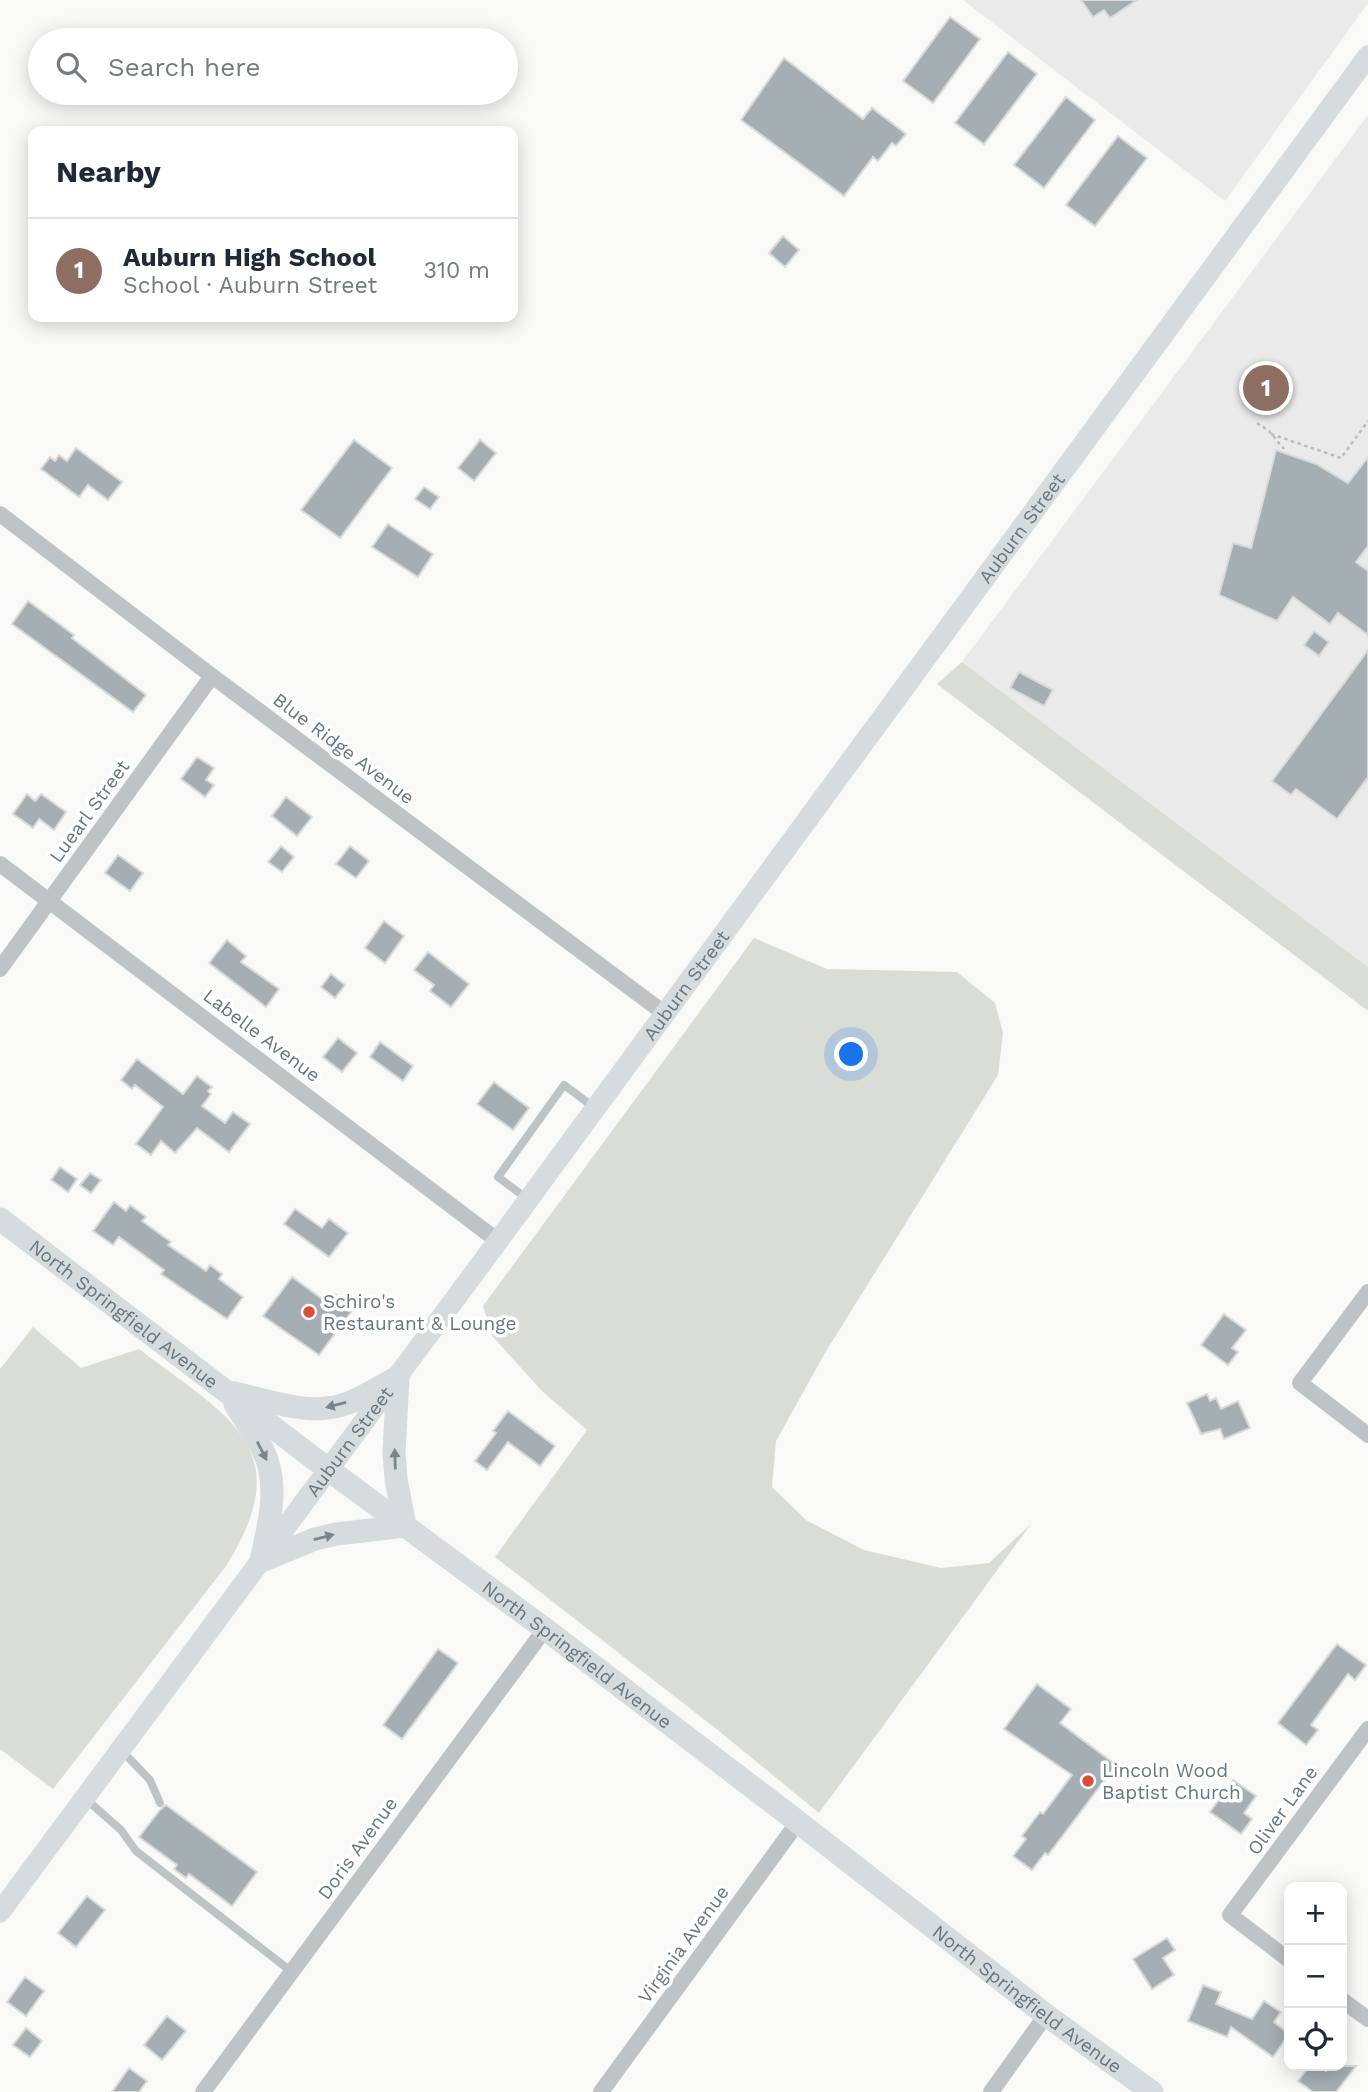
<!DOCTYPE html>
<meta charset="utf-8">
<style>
:root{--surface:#fff;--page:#f2f2f3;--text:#1f2937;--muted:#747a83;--line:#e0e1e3;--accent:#d64f39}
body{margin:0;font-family:"Work Sans",sans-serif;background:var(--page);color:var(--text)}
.controls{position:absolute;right:21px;bottom:21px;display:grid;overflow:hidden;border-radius:14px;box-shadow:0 4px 18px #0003}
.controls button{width:63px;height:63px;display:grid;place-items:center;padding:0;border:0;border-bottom:2px solid var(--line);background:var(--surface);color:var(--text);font:35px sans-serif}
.you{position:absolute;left:852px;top:1055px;width:24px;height:24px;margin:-18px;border:5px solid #fff;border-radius:50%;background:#1a73e8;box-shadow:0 0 0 10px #1a73e833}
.badge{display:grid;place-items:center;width:46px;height:46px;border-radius:50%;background:var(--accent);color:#fff;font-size:23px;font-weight:700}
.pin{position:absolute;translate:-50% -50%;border:4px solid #fff;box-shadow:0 2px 7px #0006}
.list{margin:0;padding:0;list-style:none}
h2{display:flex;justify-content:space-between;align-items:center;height:91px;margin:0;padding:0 28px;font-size:30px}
h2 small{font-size:23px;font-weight:400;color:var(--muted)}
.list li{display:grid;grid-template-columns:46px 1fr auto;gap:21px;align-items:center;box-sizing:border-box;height:105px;padding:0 28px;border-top:2px solid var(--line)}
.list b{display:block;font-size:26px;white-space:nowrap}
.list p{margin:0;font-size:23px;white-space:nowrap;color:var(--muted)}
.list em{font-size:23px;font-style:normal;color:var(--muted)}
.icon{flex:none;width:38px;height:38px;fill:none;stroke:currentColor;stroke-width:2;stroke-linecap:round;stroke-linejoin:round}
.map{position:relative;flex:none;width:1368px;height:2092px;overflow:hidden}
.search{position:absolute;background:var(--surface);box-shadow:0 4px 18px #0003;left:28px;top:28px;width:490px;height:77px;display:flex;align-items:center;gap:18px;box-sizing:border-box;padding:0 24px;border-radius:38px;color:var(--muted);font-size:26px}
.panel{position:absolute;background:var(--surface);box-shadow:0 4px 18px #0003;left:28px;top:126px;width:490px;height:196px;border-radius:14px}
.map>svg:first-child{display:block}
.built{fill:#eaeaea}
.green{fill:#d9ddd6}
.building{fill:#a5afb3;stroke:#dbdad9;stroke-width:2}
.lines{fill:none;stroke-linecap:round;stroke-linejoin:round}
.path{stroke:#b9bdbf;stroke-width:2.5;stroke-dasharray:3.5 3.5;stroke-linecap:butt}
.service{stroke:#bec3c6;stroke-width:8}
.minor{stroke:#bec3c6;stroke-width:16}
.secondary{stroke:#d6dbdd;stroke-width:21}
.primary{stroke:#d6dbdd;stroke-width:23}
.oneway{fill:#77868d}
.poi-dot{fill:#d64f39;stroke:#fff;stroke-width:2.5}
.labels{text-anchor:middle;stroke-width:7;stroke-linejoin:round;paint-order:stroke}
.street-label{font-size:19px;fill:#66777f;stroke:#fff}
.poi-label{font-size:19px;fill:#66777f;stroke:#fff;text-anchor:start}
</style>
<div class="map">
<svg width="1368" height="2092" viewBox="0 0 1368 2092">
<rect width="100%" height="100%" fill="#f9f9f7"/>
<g class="built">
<path d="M963 0H1368V3L1225 201Z"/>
<path d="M1368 115V967L962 662Z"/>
</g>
<g class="green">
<path d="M962 662 1368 967V1011L937 684Z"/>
<path d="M754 938 827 969 957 972 995 1003 1003 1033 998 1075 825 1353 776 1441 772 1487 806 1520 864 1550 941 1568 989 1563 1031 1524 819 1813 719 1731 495 1557 587 1430 542 1391 493 1337 483 1306Z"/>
<path d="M33 1327 81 1368 139 1349C226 1416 301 1447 226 1566L53 1789 0 1749V1369Z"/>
</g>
<g class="building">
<path d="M1081 0H1137L1110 18 1104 10 1093 17Z"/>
<path d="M950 17 980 39 933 103 903 81Z"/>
<path d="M1008 52 1037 74 984 144 955 123Z"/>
<path d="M784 58 863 119 872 108 906 134 896 146 892 143 878 161 873 157 844 196 741 120Z"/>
<path d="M1066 97 1095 120 1044 188 1014 165Z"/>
<path d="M1118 136 1147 158 1095 226 1066 205Z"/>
<path d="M783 236 799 250 785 267 769 253Z"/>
<path d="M354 440 392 468 340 538 301 510Z"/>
<path d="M480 440 496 453 474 481 458 468Z"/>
<path d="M76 448 122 482 108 500 88 485 79 497 41 469 50 457 55 461 59 455 67 461Z"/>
<path d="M1276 450 1316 464 1348 483 1368 457V546L1356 562 1368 571V635L1338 613 1330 624 1293 597 1277 621 1219 595 1233 543 1251 548Z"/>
<path d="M424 487 439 497 430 509 415 499Z"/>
<path d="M388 524 433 554 418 577 372 547Z"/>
<path d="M28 601 74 635 72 638 146 695 133 712 12 624Z"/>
<path d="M1314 631 1329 642 1319 656 1304 645Z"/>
<path d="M1368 650V777L1337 819 1296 789 1291 795 1272 781Z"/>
<path d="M1019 672 1053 690 1044 706 1010 688Z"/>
<path d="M197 757 214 768 206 780 214 785 205 797 181 779Z"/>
<path d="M27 794 35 801 41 794 66 812 54 830 39 819 33 828 13 814Z"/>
<path d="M286 797 312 817 297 836 272 816Z"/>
<path d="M281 846 294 857 282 872 268 862Z"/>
<path d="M350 846 369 861 356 878 336 864Z"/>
<path d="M118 855 143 873 130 891 105 873Z"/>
<path d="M384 921 404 936 385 963 365 948Z"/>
<path d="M227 940 246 956 241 962 279 989 266 1007 209 963Z"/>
<path d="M428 952 469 984 451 1007 430 991 434 985 414 970Z"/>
<path d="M331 974 345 985 335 998 321 987Z"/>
<path d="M338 1038 357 1053 342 1072 323 1057Z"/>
<path d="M380 1042 413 1066 403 1081 370 1057Z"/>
<path d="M137 1059 183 1094 197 1076 212 1087 208 1091 211 1094 202 1106 225 1123 233 1112 250 1124 229 1152 197 1128 175 1153 161 1141 151 1155 136 1144 163 1107 135 1085 132 1089 121 1080Z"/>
<path d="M494 1082 529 1108 513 1130 477 1104Z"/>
<path d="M60 1167 77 1179 68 1192 51 1180Z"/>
<path d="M90 1173 101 1180 91 1193 80 1185Z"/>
<path d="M114 1202 126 1211 130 1205 146 1217 142 1221 171 1242 168 1245 206 1271 210 1265 222 1274 219 1279 243 1297 227 1319 161 1274 164 1270 119 1237 113 1245 93 1231Z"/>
<path d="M295 1209 322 1228 329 1219 348 1233 329 1257 284 1224Z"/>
<path d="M292 1277 328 1303 335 1294 354 1308 319 1355 263 1316Z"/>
<path d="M1224 1314 1246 1330 1232 1348 1238 1352 1228 1365 1201 1345Z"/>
<path d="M1207 1394 1210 1401 1216 1398 1221 1409 1238 1401 1250 1428 1224 1439 1220 1429 1201 1434 1187 1403Z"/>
<path d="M508 1411 555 1446 540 1466 508 1442 487 1470 475 1461 496 1433 493 1431Z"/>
<path d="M1337 1644 1366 1665 1355 1680 1348 1674 1311 1725 1318 1730 1306 1745 1278 1723Z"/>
<path d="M438 1649 458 1663 402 1739 383 1725Z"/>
<path d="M1037 1684 1071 1709 1060 1723 1116 1765 1048 1855 1045 1853 1032 1870 1013 1856 1026 1839 1022 1836 1040 1812 1043 1814 1072 1775 1004 1729Z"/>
<path d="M1233 1780 1256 1796 1244 1813 1252 1819 1241 1834 1210 1812Z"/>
<path d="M166 1805 257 1872 232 1906 189 1874 186 1878 174 1869 177 1865 139 1837 160 1810Z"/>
<path d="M87 1896 105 1910 76 1947 58 1933Z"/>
<path d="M1167 1938 1175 1950 1163 1958 1174 1975 1152 1989 1133 1959Z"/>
<path d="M25 1977 44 1991 26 2016 7 2002Z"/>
<path d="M1203 1985 1221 1992 1216 2004 1252 2019 1264 2001 1281 2012 1274 2022 1289 2034 1273 2057 1231 2027 1227 2037 1188 2021Z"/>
<path d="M167 2016 186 2031 162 2060 144 2045Z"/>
<path d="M26 2028 42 2041 30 2057 13 2045Z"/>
<path d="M1310 2066H1320L1326 2071 1330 2066H1356L1336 2092H1313L1298 2081Z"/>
<path d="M129 2068 147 2081 139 2092H112Z"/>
</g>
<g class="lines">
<g class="path">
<path d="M1257 423 1269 431 1284 449"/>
<path d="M1271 434 1341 458 1368 421"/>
</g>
<g class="service">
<path d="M526 1198 498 1177 564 1085 595 1108"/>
<path d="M123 1752 150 1780 160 1803"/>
<path d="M87 1800 121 1830 136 1851 292 1972"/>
</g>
<g class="minor">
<path d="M0 514 212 676 664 1013"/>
<path d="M0 864 498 1241"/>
<path d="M0 969 212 676"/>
<path d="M1368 1292 1300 1383 1368 1435"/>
<path d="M1289 1960 1230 1915 1368 1729"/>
<path d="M1342 2000 1368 2019"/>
<path d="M203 2092 545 1629"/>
<path d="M601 2092 798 1822"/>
<path d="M991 2092 1046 2015"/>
</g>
<path class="secondary" id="s1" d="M0 1912 498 1241 1368 56"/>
<g class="primary">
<path id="s2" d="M0 1219 329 1470 545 1629 798 1822 1046 2015 1152 2092"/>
<path d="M234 1393C261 1399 300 1412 327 1408 352 1406 376 1388 398 1377"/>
<path d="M235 1404C246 1423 264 1445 269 1467 277 1498 267 1531 261 1561"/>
<path d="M261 1561 315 1539 336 1534 405 1526 396 1479 394 1452 398 1377"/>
</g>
</g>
<defs><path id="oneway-solid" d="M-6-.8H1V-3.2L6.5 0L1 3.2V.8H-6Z" transform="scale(1.75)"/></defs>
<g class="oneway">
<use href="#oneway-solid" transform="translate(336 1405) rotate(166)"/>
<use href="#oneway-solid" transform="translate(262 1451) rotate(63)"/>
<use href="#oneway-solid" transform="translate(395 1459) rotate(-92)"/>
<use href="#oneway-solid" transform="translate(324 1537) rotate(-14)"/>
</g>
<g class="poi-dot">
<circle cx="309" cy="1312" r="7"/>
<circle cx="1088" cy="1781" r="7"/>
</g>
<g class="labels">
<g class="street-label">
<text dy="7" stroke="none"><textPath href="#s1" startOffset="1720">Auburn Street</textPath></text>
<text transform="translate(344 748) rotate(37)" y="7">Blue Ridge Avenue</text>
<text transform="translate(89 811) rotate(-54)" y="7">Luearl Street</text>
<text dy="7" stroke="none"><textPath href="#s1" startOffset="1153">Auburn Street</textPath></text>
<text transform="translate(262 1035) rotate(37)" y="7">Labelle Avenue</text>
<text dy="7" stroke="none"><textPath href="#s2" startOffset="156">North Springfield Avenue</textPath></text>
<text dy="7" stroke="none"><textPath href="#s1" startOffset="586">Auburn Street</textPath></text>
<text dy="7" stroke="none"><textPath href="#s2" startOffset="723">North Springfield Avenue</textPath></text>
<text transform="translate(1282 1810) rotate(-54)" y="7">Oliver Lane</text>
<text transform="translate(357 1848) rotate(-54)" y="7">Doris Avenue</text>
<text transform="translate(683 1944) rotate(-54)" y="7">Virginia Avenue</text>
<text dy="7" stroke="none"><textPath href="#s2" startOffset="1290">North Springfield Avenue</textPath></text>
</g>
<g class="poi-label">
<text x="323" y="1308">Schiro's<tspan x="323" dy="22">Restaurant &amp; Lounge</tspan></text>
<text x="1102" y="1777">Lincoln Wood<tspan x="1102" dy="22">Baptist Church</tspan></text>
</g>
</g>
</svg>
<div class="controls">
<button>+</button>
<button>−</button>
<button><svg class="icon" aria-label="locate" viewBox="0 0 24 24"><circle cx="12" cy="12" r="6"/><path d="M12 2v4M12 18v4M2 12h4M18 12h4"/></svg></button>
</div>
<div class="you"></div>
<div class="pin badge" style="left:1266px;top:388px;background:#8d6e63">1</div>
<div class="search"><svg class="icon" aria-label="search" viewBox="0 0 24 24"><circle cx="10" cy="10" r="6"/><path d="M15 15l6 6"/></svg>Search here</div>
<section class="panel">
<h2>Nearby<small></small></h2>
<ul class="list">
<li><span class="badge" style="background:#8d6e63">1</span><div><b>Auburn High School</b><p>School · Auburn Street</p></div><em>310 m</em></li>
</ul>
</section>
</div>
